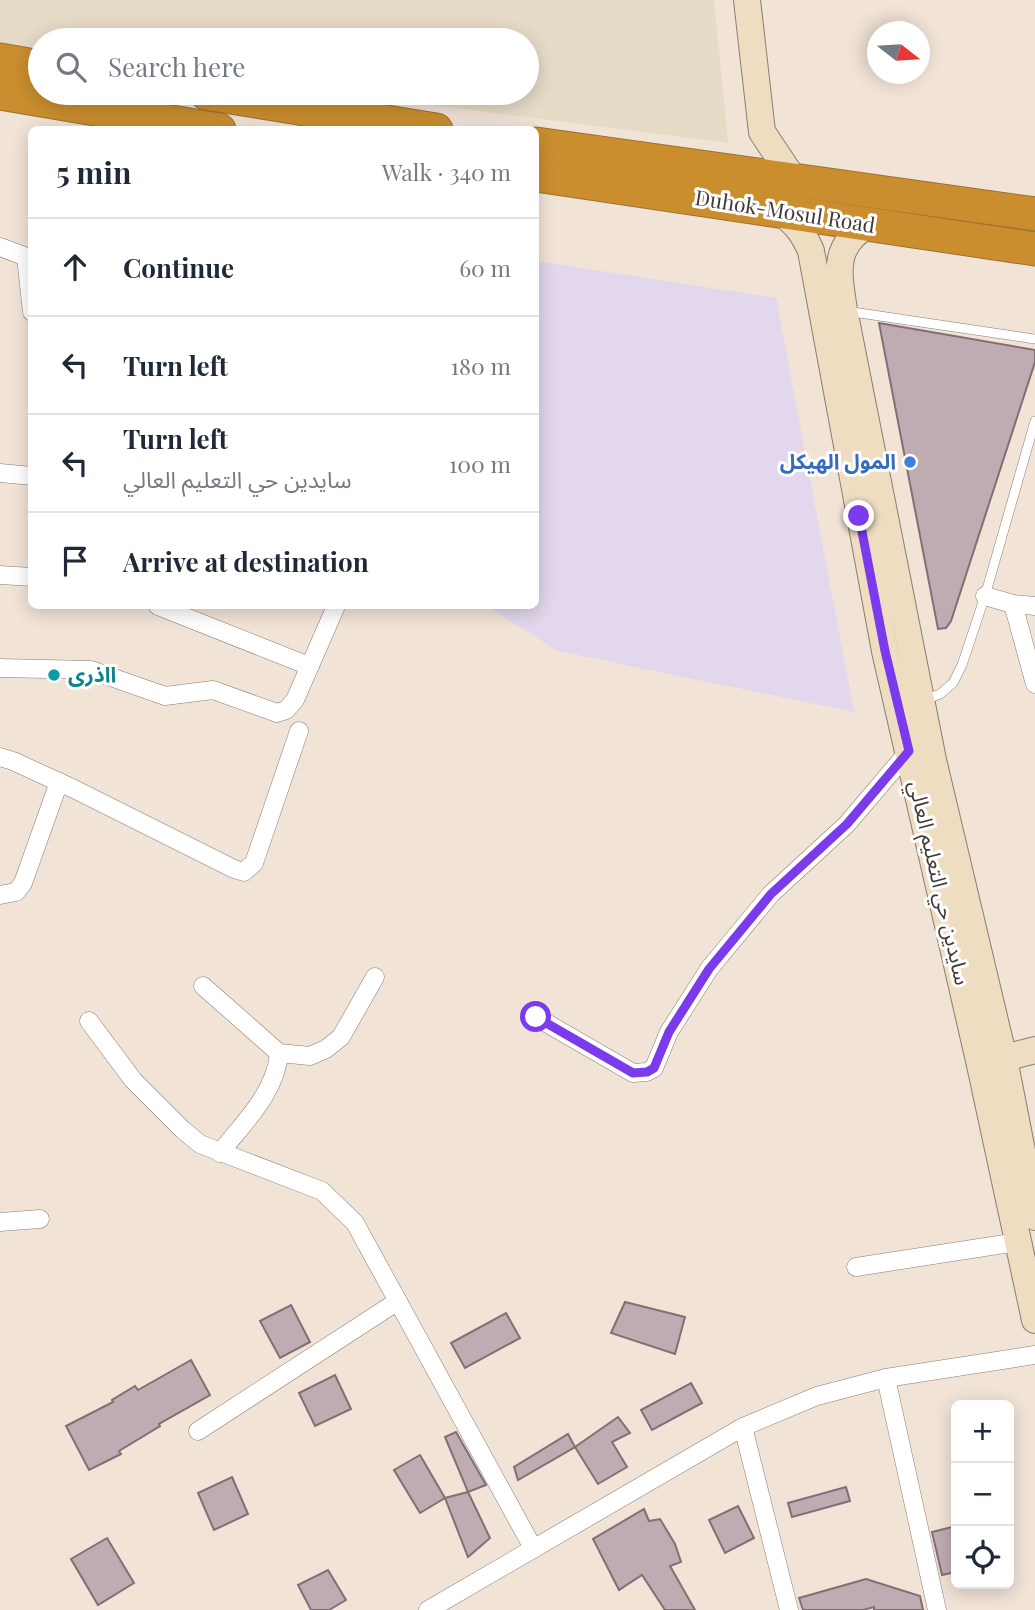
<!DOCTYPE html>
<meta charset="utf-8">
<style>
:root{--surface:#fff;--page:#f6f6f7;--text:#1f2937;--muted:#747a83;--line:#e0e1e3}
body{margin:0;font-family:"Playfair Display","Noto Sans Arabic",serif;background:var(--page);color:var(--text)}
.controls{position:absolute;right:21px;bottom:21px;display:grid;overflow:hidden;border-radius:10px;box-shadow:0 4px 18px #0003}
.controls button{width:63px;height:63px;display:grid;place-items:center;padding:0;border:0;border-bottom:2px solid var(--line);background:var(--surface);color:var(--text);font:35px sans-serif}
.compass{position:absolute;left:867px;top:21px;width:63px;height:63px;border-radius:50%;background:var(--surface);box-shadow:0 4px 18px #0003;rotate:107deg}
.stop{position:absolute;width:21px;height:21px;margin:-16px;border:5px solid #7c3aed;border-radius:50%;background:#fff}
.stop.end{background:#7c3aed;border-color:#fff;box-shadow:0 2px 7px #0008}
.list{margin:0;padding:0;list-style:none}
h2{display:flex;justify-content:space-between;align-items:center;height:91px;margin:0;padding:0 28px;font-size:30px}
h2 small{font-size:23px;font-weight:400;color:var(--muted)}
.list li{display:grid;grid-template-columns:46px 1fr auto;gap:21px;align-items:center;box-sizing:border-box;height:98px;padding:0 28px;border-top:2px solid var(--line)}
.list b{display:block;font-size:26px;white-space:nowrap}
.list p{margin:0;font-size:23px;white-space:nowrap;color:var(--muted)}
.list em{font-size:23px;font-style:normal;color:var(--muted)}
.icon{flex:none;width:38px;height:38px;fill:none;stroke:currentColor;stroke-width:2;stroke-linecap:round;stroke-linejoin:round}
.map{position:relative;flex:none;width:1035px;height:1610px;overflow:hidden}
.search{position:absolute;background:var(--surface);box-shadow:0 4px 18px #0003;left:28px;top:28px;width:511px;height:77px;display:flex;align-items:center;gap:18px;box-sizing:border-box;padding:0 24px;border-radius:38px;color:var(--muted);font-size:26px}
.panel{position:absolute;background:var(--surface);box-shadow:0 4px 18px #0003;left:28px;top:126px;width:511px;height:483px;border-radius:10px}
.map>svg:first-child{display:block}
.commercial{fill:#e6dbc7}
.industrial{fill:#e2d7ec}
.building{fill:#bfacb2;stroke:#816f75;stroke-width:2}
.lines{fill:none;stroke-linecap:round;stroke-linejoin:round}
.lane-casing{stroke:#8a7c71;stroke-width:10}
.street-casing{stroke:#8a7c71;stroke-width:19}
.secondary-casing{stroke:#8a7c71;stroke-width:28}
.highway-casing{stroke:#9b7131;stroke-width:35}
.lane{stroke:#fff;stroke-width:9}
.street{stroke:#fff;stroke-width:18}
.secondary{stroke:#efddc1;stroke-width:26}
.highway{stroke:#cb8e2f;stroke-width:33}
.route{stroke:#7c3aed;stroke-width:9}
.shop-dot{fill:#3f7fe0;stroke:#fff;stroke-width:2.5}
.culture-dot{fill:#0f9aa8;stroke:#fff;stroke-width:2.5}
.labels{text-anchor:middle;stroke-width:6;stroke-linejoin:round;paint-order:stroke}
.street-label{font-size:21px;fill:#413b36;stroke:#fff}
.shop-label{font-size:21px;font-weight:bold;fill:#366cbe;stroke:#fff;text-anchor:end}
.culture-label{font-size:21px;font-weight:bold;fill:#0d838f;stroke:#fff;text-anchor:start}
</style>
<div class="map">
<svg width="1035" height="1610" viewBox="0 0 1035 1610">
<rect width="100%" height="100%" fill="#f2e3d7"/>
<path class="commercial" d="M0 0H714L728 143 340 93H527V40H40V49L0 43Z"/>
<path class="industrial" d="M536 261 776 298 854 712 558 651 486 606H536Z"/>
<g class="building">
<path d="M879 323 1035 350V362L951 621 946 628 938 629Z"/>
<path d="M625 1302 685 1317 675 1354 611 1333Z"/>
<path d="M291 1305 310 1342 280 1358 260 1321Z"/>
<path d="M506 1313 520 1338 465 1368 451 1343Z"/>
<path d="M191 1360 210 1395 159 1424 160 1426 119 1451 121 1454 89 1470 66 1426 113 1402 112 1400 135 1386 138 1390Z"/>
<path d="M335 1375 351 1409 315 1426 299 1393Z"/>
<path d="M691 1383 702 1403 652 1430 641 1410Z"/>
<path d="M618 1417 630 1433 612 1442 627 1467 598 1484 575 1447Z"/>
<path d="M456 1432 486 1485 468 1492 445 1437Z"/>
<path d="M568 1434 575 1447 518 1480 514 1467Z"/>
<path d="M420 1455 445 1498 420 1513 394 1470Z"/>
<path d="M232 1477 248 1514 214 1530 198 1493Z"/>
<path d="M846 1487 850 1501 792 1517 788 1503Z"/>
<path d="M468 1492 490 1538 468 1557 445 1498Z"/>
<path d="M738 1506 754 1538 725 1553 709 1520Z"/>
<path d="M644 1509 649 1521 660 1519 675 1544 681 1562 670 1566 695 1610H665L642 1575 619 1590 593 1539Z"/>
<path d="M956 1526V1572L942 1575 932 1532Z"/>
<path d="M107 1538 134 1583 98 1605 71 1559Z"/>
<path d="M328 1570 346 1600 329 1610H311L298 1585Z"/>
<path d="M866 1579 920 1596 923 1610H874V1607L863 1610H803L799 1598Z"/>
</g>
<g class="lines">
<g class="lane-casing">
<g id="lane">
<path d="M846 311 1035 339"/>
<path d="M924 700 940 694 953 683 962 665 985 596 1035 421"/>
</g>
</g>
<g class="street-casing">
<g id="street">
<path d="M0 247 32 259"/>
<path d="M26 257 32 312"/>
<path d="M0 473 32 476"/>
<path d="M0 575 32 577"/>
<path d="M985 596 1013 604 1035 606"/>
<path d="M1013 604 1035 684"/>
<path d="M158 606 309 666"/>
<path d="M0 668 91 670 165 696 213 690 277 713 286 710 295 700 336 606"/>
<path d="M0 757 13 761 74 789 234 869 244 872 254 863 299 731"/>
<path d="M0 895 16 892 23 883 59 782"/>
<path d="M203 986 279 1053 310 1056 326 1049 341 1037 375 977"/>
<path d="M536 1017 633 1073 647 1072 654 1068 669 1032 709 969 771 894 847 824 909 751"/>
<path d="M89 1021 133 1080 183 1130 200 1144 322 1191 355 1223 533 1548"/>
<path d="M220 1153C243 1123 276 1093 279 1053"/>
<path d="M0 1222 40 1219"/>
<path d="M856 1267 1018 1242"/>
<path d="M886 1378 937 1610"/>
<path d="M743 1427 789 1610"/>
<path d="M198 1431 398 1301"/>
<path d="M428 1610 743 1427 817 1396 886 1378 1035 1355"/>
</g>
</g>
<g class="secondary-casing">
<g id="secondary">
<path d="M747 0 762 132 794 180"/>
<path d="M777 210C794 221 803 232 811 251L885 651 980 1065 1035 1320"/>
<path d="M868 225C831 246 839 275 844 310L933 760 1004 1059 1035 1217"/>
<path d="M986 1063 1035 1050"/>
</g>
</g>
<g class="highway-casing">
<g id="highway">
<path d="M0 60 40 67"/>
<path d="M0 93 219 130"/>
<path d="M206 93 436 130"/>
<path d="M536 144 1035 214"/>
<path d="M536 175 1035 249"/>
</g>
</g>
<use href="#lane" class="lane"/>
<use href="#street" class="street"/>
<use href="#secondary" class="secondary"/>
<use href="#highway" class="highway"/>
</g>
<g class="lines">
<path class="route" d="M536 1017 633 1073 647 1072 654 1068 669 1032 709 969 771 894 847 824 909 751 885 651 859 516"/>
</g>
<circle class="shop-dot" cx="910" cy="462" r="7"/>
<circle class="culture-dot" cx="54" cy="675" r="7"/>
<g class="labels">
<g class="street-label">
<text transform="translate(785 212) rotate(9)" y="7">Duhok-Mosul Road</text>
<text transform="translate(939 883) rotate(77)" y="7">سايدين حي التعليم العالي</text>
</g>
<g class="shop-label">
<text x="896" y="469">المول الهيكل</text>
</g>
<g class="culture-label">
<text x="68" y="682">ااذرى</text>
</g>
</g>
</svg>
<div class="controls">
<button>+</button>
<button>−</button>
<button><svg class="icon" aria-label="locate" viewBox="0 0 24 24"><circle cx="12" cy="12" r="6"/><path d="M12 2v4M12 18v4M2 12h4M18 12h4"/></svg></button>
</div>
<svg class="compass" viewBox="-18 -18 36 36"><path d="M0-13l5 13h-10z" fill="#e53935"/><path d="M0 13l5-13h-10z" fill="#747a83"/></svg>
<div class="stop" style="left:536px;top:1017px"></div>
<div class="stop end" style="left:859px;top:516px"></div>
<div class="search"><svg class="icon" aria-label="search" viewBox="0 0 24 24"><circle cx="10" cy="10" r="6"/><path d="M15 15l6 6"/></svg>Search here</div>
<section class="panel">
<h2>5 min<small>Walk · 340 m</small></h2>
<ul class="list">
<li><svg class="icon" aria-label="ahead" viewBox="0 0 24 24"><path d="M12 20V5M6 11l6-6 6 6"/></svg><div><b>Continue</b></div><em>60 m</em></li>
<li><svg class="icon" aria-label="left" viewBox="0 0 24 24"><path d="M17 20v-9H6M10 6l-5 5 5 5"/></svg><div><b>Turn left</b></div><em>180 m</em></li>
<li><svg class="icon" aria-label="left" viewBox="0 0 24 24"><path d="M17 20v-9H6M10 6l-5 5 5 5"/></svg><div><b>Turn left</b><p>سايدين حي التعليم العالي</p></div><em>100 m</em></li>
<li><svg class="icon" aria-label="arrive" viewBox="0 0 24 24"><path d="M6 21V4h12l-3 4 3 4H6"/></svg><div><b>Arrive at destination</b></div></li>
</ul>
</section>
</div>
